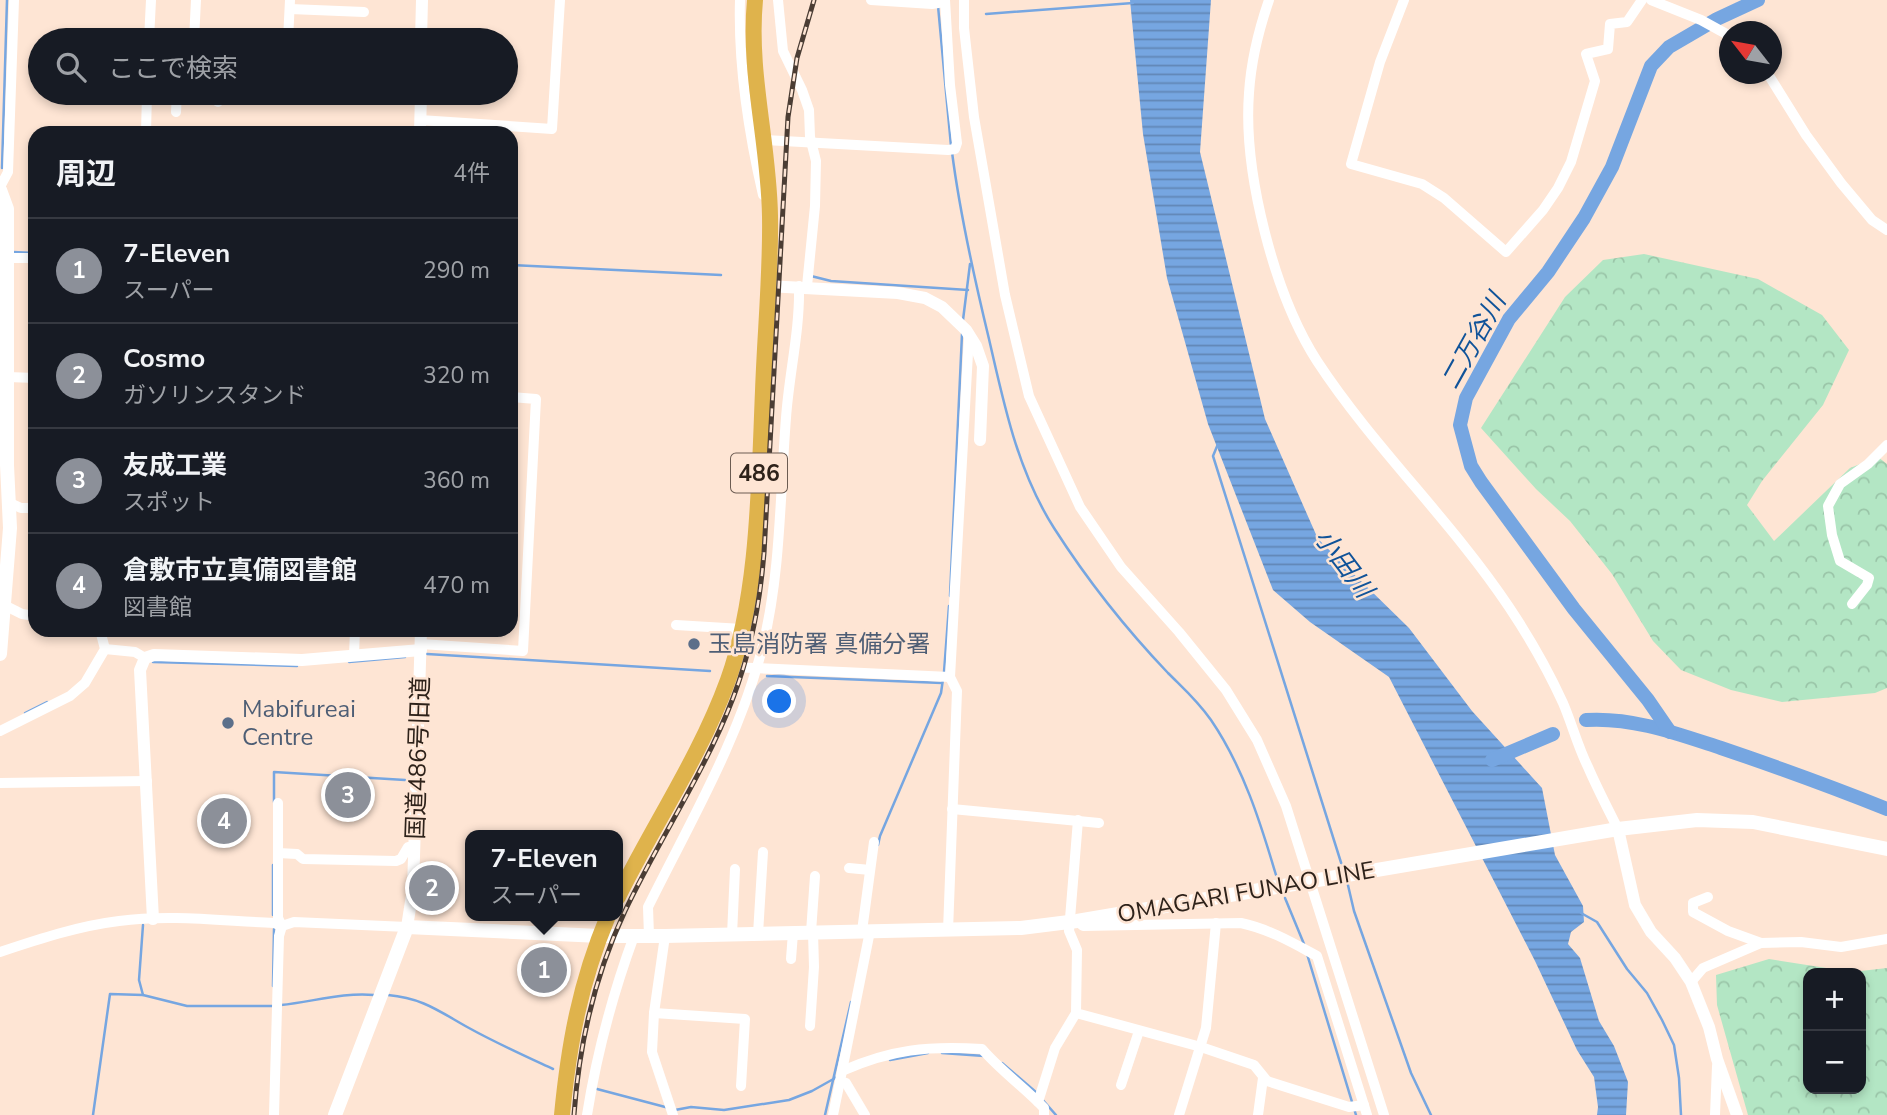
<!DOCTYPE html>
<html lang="ja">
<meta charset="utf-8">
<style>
:root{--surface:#171b24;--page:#242831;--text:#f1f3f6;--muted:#9ea1a6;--line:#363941;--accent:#8c9099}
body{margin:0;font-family:"Nunito Sans","Noto Sans JP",sans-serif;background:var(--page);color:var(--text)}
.controls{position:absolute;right:21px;bottom:21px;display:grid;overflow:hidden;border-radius:14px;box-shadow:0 4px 10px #0003}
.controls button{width:63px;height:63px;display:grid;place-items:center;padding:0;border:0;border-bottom:2px solid var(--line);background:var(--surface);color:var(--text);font:35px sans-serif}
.compass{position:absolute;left:1719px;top:21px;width:63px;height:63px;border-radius:50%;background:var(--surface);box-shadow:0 4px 10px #0003;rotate:301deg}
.you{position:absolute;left:780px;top:702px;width:24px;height:24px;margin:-18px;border:5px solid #fff;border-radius:50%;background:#1a73e8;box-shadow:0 0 0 10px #1a73e833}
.badge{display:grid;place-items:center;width:46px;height:46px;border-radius:50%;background:var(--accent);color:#fff;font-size:23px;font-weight:700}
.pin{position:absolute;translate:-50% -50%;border:4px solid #fff;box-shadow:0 2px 7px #0006}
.popup{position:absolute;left:465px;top:830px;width:158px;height:91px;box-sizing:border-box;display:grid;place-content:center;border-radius:14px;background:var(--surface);filter:drop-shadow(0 2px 5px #0005);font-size:23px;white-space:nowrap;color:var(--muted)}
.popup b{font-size:26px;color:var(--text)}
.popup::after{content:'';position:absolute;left:50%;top:100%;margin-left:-14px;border:14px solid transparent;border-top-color:var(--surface)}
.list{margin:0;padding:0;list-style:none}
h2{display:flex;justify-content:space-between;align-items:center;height:91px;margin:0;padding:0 28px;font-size:30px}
h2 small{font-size:23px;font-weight:400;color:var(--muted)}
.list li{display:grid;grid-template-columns:46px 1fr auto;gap:21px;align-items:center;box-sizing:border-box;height:105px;padding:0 28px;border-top:2px solid var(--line)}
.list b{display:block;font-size:26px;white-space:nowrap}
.list p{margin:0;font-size:23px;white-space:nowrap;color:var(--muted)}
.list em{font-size:23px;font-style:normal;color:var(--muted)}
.icon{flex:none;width:38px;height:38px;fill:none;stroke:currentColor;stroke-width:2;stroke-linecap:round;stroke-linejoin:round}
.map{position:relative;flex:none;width:1887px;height:1115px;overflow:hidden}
.search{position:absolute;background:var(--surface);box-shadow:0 4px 10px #0003;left:28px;top:28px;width:490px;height:77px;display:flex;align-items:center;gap:18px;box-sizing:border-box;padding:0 24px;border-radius:38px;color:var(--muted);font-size:26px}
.panel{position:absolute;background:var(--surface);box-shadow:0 4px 10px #0003;left:28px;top:126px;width:490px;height:511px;border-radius:21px}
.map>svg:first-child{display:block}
.forest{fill:url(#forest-crowns);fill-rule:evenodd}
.water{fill:url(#water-rules)}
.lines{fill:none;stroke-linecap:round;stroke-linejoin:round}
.stream{stroke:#76a6e1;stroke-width:2.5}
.river{stroke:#76a6e1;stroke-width:14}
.minor{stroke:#fff;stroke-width:10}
.tertiary{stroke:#fff;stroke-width:12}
.secondary{stroke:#fff;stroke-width:14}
.trunk{stroke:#dfb34c;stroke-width:16}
.rail-casing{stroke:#4b3d34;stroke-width:5}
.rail{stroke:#fee5d4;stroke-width:2.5;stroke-dasharray:8;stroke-linecap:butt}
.service-dot{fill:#5c6f8a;stroke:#fee5d4;stroke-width:2.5}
.labels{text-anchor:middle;stroke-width:5;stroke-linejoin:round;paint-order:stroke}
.shield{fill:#fee5d4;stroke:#6c5c52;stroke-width:2}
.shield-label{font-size:23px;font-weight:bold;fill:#2e221a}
.service-label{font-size:24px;fill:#4e5e75;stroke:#fee5d4;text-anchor:start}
.street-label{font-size:24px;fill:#2e221a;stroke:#fee5d4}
.water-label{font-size:26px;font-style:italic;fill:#105399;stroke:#fee5d4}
</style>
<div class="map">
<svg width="1887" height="1115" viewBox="0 0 1887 1115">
<defs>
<pattern id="forest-crowns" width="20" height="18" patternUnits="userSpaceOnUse" patternTransform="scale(1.75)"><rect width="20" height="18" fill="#b3e6c4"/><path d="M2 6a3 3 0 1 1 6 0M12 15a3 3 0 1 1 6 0" fill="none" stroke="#9ac5a8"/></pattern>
<pattern id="water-rules" width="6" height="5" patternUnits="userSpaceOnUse" patternTransform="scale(1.75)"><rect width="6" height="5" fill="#76a6e1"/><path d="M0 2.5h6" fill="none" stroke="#6187b6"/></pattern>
</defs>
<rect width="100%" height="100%" fill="#fee5d4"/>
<g class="forest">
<path d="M1644 254 1758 279 1822 315 1849 350 1823 405 1762 481 1747 505 1774 541 1850 468 1878 457 1887 464V688L1875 693 1782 702 1731 690 1681 670 1653 641 1612 574 1570 521 1536 489 1481 428 1565 297 1603 260Z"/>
<path d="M1769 959 1852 972 1887 968V1115H1748L1717 1005 1716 975ZM1808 973H1861V1089H1808Z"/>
</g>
<path class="water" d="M1130 0H1211L1200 152 1265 419 1318 539 1409 628 1472 711 1542 788 1555 855 1583 906 1584 922 1571 932 1568 944 1580 958 1599 1021 1614 1046 1628 1082 1626 1115H1597L1598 1107 1594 1077 1577 1050 1535 961 1389 677 1310 622 1273 590 1208 424 1167 278 1143 134Z"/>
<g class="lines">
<g class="stream">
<path d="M938 6 951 146"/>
<path d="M986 14 1133 3"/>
<path d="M952 152C960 215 974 277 989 339 1004 404 1017 470 1054 528 1086 578 1127 630 1168 673 1184 689 1197 700 1211 720 1243 767 1260 821 1276 875"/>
<path d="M2 168 7 0"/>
<path d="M13 252 34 253"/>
<path d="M511 265 721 275"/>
<path d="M811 276 831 281 968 290"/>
<path d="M963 320 970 264"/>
<path d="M1218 444 1213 456 1344 872"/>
<path d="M950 596 962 334"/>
<path d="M427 654 710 671"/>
<path d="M153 662 297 666"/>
<path d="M349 662 405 657"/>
<path d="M944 672 949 606"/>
<path d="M767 676 942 683"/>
<path d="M25 713 47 702"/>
<path d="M274 802V772L405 780"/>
<path d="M878 845 880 836 941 693 943 679"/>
<path d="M1347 881 1354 911 1411 1073 1431 1115"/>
<path d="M1285 898 1304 944"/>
<path d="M1581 913 1597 922 1627 969 1647 993 1662 1020 1674 1045 1679 1078 1681 1115"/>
<path d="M273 915V865"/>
<path d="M143 925 139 980 143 995 187 1006H274"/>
<path d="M1307 954 1356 1115"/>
<path d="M273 986 274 929"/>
<path d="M388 995C423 998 440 1012 469 1028 496 1043 525 1056 553 1069"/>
<path d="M281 1005C312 1002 343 992 374 995"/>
<path d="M942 1053 984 1056"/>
<path d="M890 1060 928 1053"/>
<path d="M1002 1063 1037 1093"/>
<path d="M597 1089 669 1108"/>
<path d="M1041 1098 1056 1115"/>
<path d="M675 1110 691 1107 724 1110 789 1100 812 1091 837 1077"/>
<path d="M93 1115 110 994 143 995"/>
<path d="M825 1115 851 1002"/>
</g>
<g class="river">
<path d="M1586 720C1633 717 1678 734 1721 748 1777 767 1832 787 1887 809"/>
<path d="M1670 732 1648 700 1574 609 1481 482 1471 466 1460 425 1466 398 1509 319 1548 272 1584 218 1612 167 1651 66 1669 47 1717 19 1758 0"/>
<path d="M1492 760 1553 734"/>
</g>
<g class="minor">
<path d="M740 0C738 66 748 130 763 195"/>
<path d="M778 0 783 51 802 90 809 110 810 137 816 161 815 206 807 286"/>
<path d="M871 0 932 4 944 2"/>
<path d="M964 0V28L974 117 1005 295 1029 396 1080 507 1121 567 1179 632 1226 690 1257 740 1286 806 1384 1115"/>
<path d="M1269 0C1259 29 1251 62 1249 93 1243 172 1274 294 1317 361 1374 448 1451 520 1509 607 1529 637 1548 670 1563 703 1572 724 1578 747 1588 767 1597 788 1608 809 1618 829"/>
<path d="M1404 0 1380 62 1351 164 1422 184 1444 198 1506 252 1543 210 1558 188 1571 162 1595 81 1586 54 1608 49 1610 24 1627 22 1642 0"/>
<path d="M1651 0 1701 20 1730 36"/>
<path d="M290 9 364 12"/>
<path d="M149 40 151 0"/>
<path d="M194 40 196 0"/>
<path d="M288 40 290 0"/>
<path d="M1768 74 1806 135 1841 183 1872 220 1887 230"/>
<path d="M218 102V93"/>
<path d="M176 112 177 93"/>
<path d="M420 120 552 129 560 0"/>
<path d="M146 133 147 93"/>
<path d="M765 140 948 150 955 149 957 143 950 85 945 0"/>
<path d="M0 187 8 172 14 0"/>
<path d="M8 258H35"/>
<path d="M8 377 35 378"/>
<path d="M10 503 21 508H35"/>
<path d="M1852 604 1867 585 1869 578 1840 561 1832 535 1828 506 1840 484 1868 464 1887 445"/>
<path d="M4 605 22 614 35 616"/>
<path d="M676 625 742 629"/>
<path d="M421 644 523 651 536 399 511 397"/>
<path d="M105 649 135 652 145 658"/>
<path d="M354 655 355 630"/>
<path d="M732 667 950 677"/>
<path d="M0 731 70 696 85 683 105 649 100 630"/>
<path d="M0 783 147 781"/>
<path d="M952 809 1099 823"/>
<path d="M1078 820 1069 931 1077 950 1076 1013 1201 1047 1254 1065 1267 1081 1349 1107 1364 1105"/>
<path d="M278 853 297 854 303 859 396 861 401 859 408 847 415 848"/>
<path d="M849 868 870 870"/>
<path d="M1708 897 1693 903V912L1728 931 1761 943"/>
<path d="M1077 921 1083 926 1241 923C1269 929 1293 943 1317 956L1367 1115"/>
<path d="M862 931 874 842"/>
<path d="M948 931 957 691 950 677 969 335"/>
<path d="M811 932 815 876"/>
<path d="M758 934 763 852"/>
<path d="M732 935 735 869"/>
<path d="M649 936 648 907C690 822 740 738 763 645 781 571 780 493 786 418 789 374 800 331 799 286"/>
<path d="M665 936 654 1013 652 1052 673 1115"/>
<path d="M0 952C39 939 78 926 119 921 170 914 223 921 274 923L282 926 294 922 407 927"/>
<path d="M791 959 793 933"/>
<path d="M1691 982 1703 968 1761 943 1801 942 1841 947 1887 939"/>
<path d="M654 1013 745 1019 741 1086"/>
<path d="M810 1026 814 967 813 932"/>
<path d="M842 1071C892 1049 927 1046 982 1049 1001 1071 1024 1087 1044 1108V1115"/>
<path d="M1121 1085 1139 1031"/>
<path d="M1038 1102 1055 1048 1076 1013"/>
<path d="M274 1115 279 936 282 926 278 918V803"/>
<path d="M587 1115C597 1052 612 996 634 936"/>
<path d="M833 1115 840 1081"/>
<path d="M865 1115 846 1083 840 1081 870 931"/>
<path d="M1179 1115 1206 1028 1216 923"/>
<path d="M1258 1115 1263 1078"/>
<path d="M1715 1115 1717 1066"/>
</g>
<g class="tertiary">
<path d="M421 40 422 0"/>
<path d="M420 133 421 93"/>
<path d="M767 286 898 293 925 298 942 307 966 330 976 346 983 366 980 440"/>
<path d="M1618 829 1635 905 1651 932 1675 958 1691 982 1709 1027 1717 1059 1737 1115"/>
<path d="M153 919 140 670 145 658 154 655 302 660 421 650"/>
<path d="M407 927 413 889 421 630"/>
</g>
<g class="secondary">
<path d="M0 190 7 209V465L10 528 0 654"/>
<path d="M335 1115 407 927 600 936H665L1021 928 1077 921 1618 829 1697 820 1753 822 1887 849"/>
</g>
<g class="trunk">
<path d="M618 897C654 824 700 757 728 680 759 594 759 482 763 391 765 333 771 274 770 216 769 143 748 73 755 0"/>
<path d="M562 1115C569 1043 580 983 608 916"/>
</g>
<g class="rail-casing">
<path id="rail" d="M574 1115C579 1044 595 975 625 911 659 839 705 772 733 698 751 651 760 603 764 553L788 117 797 58 814 0"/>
</g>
<use href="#rail" class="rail"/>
</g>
<g class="service-dot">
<circle cx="694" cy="644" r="7"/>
<circle cx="228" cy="723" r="7"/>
</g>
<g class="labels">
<rect class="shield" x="731" y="453.5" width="56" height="39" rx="5"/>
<g class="shield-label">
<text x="759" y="481">486</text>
</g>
<g class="service-label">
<text x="708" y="652">玉島消防署 真備分署</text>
<text x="242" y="717">Mabifureai<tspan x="242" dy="28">Centre</tspan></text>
</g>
<g class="street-label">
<text transform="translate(418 758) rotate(-88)" y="8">国道486号旧道</text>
<text transform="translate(1246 892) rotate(-10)" y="8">OMAGARI FUNAO LINE</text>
</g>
<g class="water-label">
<text transform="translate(1473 341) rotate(-61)" y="9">二万谷川</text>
<text transform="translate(1344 563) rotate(53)" y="9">小田川</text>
</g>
</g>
</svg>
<div class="controls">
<button>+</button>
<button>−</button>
</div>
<svg class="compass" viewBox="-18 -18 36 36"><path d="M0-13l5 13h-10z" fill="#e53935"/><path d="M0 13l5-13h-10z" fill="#9ea1a6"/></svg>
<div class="you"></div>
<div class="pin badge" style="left:544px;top:970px">1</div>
<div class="popup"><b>7-Eleven</b>スーパー</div>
<div class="pin badge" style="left:432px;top:888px">2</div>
<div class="pin badge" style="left:348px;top:795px">3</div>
<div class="pin badge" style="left:224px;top:821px">4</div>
<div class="search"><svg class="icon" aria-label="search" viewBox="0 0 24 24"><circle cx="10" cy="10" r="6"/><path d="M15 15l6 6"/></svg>ここで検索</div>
<section class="panel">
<h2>周辺<small>4件</small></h2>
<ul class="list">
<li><span class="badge">1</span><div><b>7-Eleven</b><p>スーパー</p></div><em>290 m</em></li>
<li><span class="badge">2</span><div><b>Cosmo</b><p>ガソリンスタンド</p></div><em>320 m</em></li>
<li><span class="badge">3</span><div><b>友成工業</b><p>スポット</p></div><em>360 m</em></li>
<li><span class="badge">4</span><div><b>倉敷市立真備図書館</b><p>図書館</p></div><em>470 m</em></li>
</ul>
</section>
</div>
